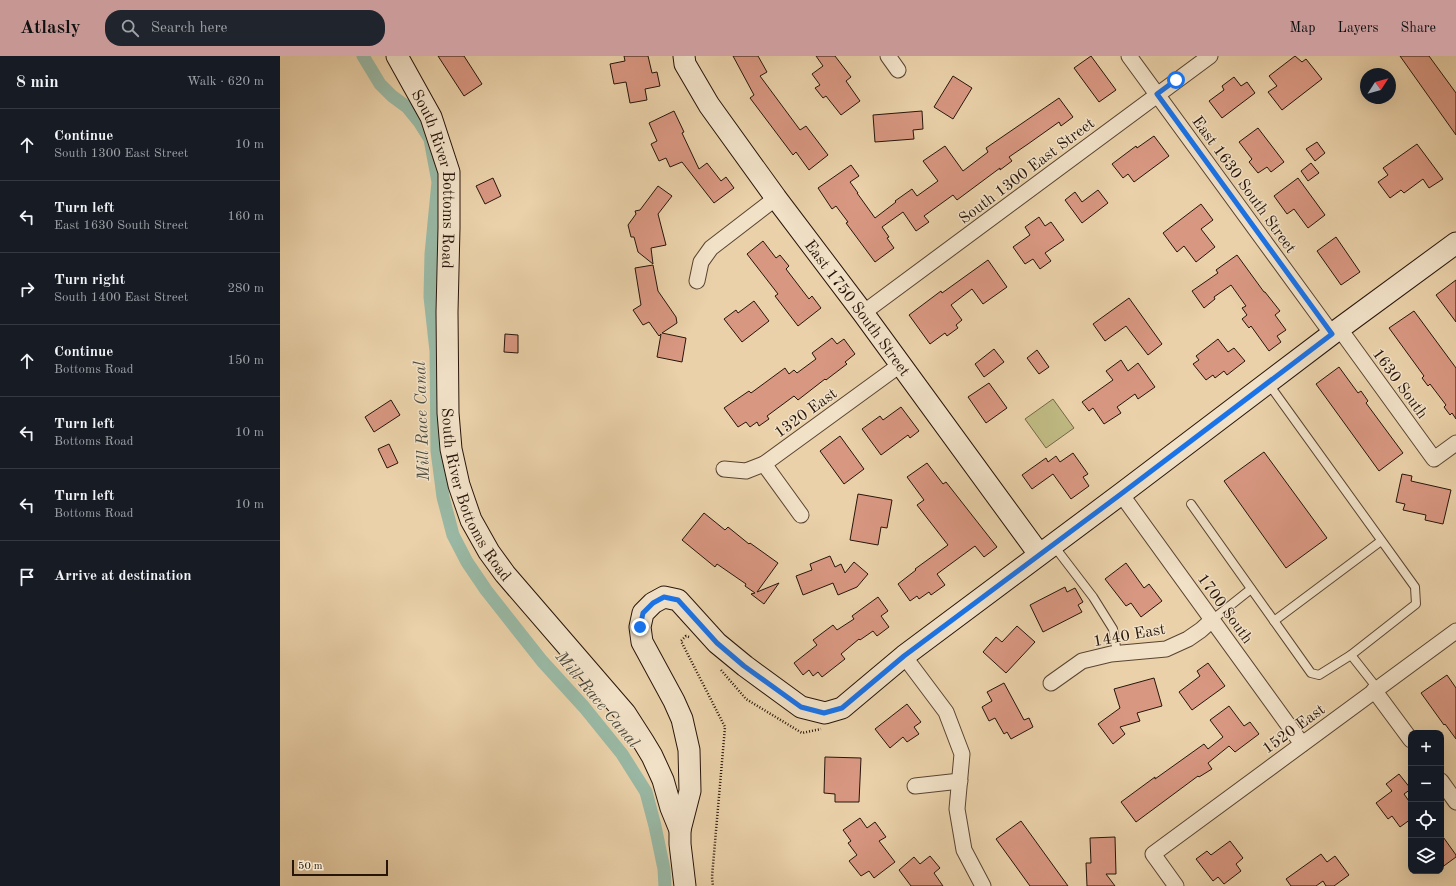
<!DOCTYPE html>
<meta charset="utf-8">
<style>
:root{--surface:#171b24;--page:#20242c;--text:#f1f3f6;--muted:#9ea1a6;--line:#363941;--accent:#c59692}
body{margin:0;font-family:"Old Standard TT",serif;background:var(--page);color:var(--text)}
.controls{position:absolute;right:12px;bottom:12px;display:grid;overflow:hidden;border-radius:8px;box-shadow:0 4px 16px #0002}
.controls button{width:36px;height:36px;display:grid;place-items:center;padding:0;border:0;border-bottom:1px solid var(--line);background:var(--surface);color:var(--text);font:20px sans-serif}
.compass{position:absolute;left:1080px;top:12px;width:36px;height:36px;border-radius:50%;background:var(--surface);box-shadow:0 4px 16px #0002;rotate:54deg}
.scale{position:absolute;left:12px;bottom:10px;width:96px;box-sizing:border-box;padding-left:4px;border:2px solid #27150a;border-top:0;font-size:11px;line-height:14px;white-space:nowrap;color:#27150a;-webkit-text-stroke:3px #f1e1c7;paint-order:stroke}
.stop{position:absolute;width:12px;height:12px;margin:-9px;border:3px solid #1a73e8;border-radius:50%;background:#fff}
.stop.end{background:#1a73e8;border-color:#fff;box-shadow:0 1px 4px #0008}
.list{margin:0;padding:0;list-style:none}
h2{display:flex;justify-content:space-between;align-items:center;height:52px;margin:0;padding:0 16px;font-size:17px}
h2 small{font-size:13px;font-weight:400;color:var(--muted)}
.list li{display:grid;grid-template-columns:26px 1fr auto;gap:12px;align-items:center;box-sizing:border-box;height:72px;padding:0 16px;border-top:1px solid var(--line)}
.list b{display:block;font-size:15px;white-space:nowrap}
.list p{margin:0;font-size:13px;white-space:nowrap;color:var(--muted)}
.list em{font-size:13px;font-style:normal;color:var(--muted)}
.icon{flex:none;width:22px;height:22px;fill:none;stroke:currentColor;stroke-width:2;stroke-linecap:round;stroke-linejoin:round}
.map{position:relative;flex:none;width:1176px;height:830px;overflow:hidden}
header{display:flex;align-items:center;gap:24px;box-sizing:border-box;height:56px;padding:0 20px;background:var(--accent);color:#111}
header strong{font-size:19px}
nav{display:flex;gap:22px;margin-inline-start:auto;font-size:14px}
.search{width:280px;height:36px;background:var(--page);display:flex;align-items:center;gap:10px;box-sizing:border-box;padding:0 14px;border-radius:16px;color:var(--muted);font-size:15px}
main{display:flex}
aside{flex:1;background:var(--surface)}
.map>svg:first-child{display:block}
.green{fill:#bfb982;stroke:#736746}
.lines{fill:none;stroke-linecap:round;stroke-linejoin:round}
.canal{stroke:#99b8a4;stroke-width:13}
.building{fill:#d89781;stroke:#27150a}
.lane-casing{stroke:#584432;stroke-width:10}
.street-casing{stroke:#584432;stroke-width:17}
.secondary-casing{stroke:#27150a;stroke-width:23}
.path{stroke:#27150a;stroke-width:2.5;stroke-dasharray:1 2;stroke-linecap:butt}
.lane{stroke:#f1e1c7;stroke-width:8}
.street{stroke:#f1e1c7;stroke-width:15}
.secondary{stroke:#f1e1c7;stroke-width:21}
.route{stroke:#1a73e8;stroke-width:5}
.labels{text-anchor:middle;stroke-width:3;stroke-linejoin:round;paint-order:stroke}
.street-label{font-size:16px;fill:#27150a;stroke:#f1e1c7}
.water-label{font-size:17px;font-style:italic;fill:#4f4e40;stroke:#f1e1c7}
</style>
<header>
<strong>Atlasly</strong>
<div class="search"><svg class="icon" aria-label="search" viewBox="0 0 24 24"><circle cx="10" cy="10" r="6"/><path d="M15 15l6 6"/></svg>Search here</div>
<nav><a>Map</a><a>Layers</a><a>Share</a></nav>
</header>
<main>
<aside>
<h2>8 min<small>Walk · 620 m</small></h2>
<ul class="list">
<li><svg class="icon" aria-label="ahead" viewBox="0 0 24 24"><path d="M12 20V5M6 11l6-6 6 6"/></svg><div><b>Continue</b><p>South 1300 East Street</p></div><em>10 m</em></li>
<li><svg class="icon" aria-label="left" viewBox="0 0 24 24"><path d="M17 20v-9H6M10 6l-5 5 5 5"/></svg><div><b>Turn left</b><p>East 1630 South Street</p></div><em>160 m</em></li>
<li><svg class="icon" aria-label="right" viewBox="0 0 24 24"><path d="M7 20v-9h11M14 6l5 5-5 5"/></svg><div><b>Turn right</b><p>South 1400 East Street</p></div><em>280 m</em></li>
<li><svg class="icon" aria-label="ahead" viewBox="0 0 24 24"><path d="M12 20V5M6 11l6-6 6 6"/></svg><div><b>Continue</b><p>Bottoms Road</p></div><em>150 m</em></li>
<li><svg class="icon" aria-label="left" viewBox="0 0 24 24"><path d="M17 20v-9H6M10 6l-5 5 5 5"/></svg><div><b>Turn left</b><p>Bottoms Road</p></div><em>10 m</em></li>
<li><svg class="icon" aria-label="left" viewBox="0 0 24 24"><path d="M17 20v-9H6M10 6l-5 5 5 5"/></svg><div><b>Turn left</b><p>Bottoms Road</p></div><em>10 m</em></li>
<li><svg class="icon" aria-label="arrive" viewBox="0 0 24 24"><path d="M6 21V4h12l-3 4 3 4H6"/></svg><div><b>Arrive at destination</b></div></li>
</ul>
</aside>
<div class="map">
<svg width="1176" height="830" viewBox="0 0 1176 830">
<rect width="100%" height="100%" fill="#ead1a9"/>
<filter id="stains"><feTurbulence type="fractalNoise" baseFrequency=".005" numOctaves="4"/><feColorMatrix values="0 0 0 0 .2 0 0 0 0 .09 0 0 0 0 .02 0 0 0 .5 -.17"/></filter>
<radialGradient id="worn" r=".72"><stop offset=".6" stop-color="#630" stop-opacity="0"/><stop offset="1" stop-color="#630" stop-opacity=".3"/></radialGradient>
<path class="green" d="M773 343 794 372 766 392 745 363Z"/>
<g class="lines">
<path class="canal" d="M83 0 100 28 112 40 127 51 140 67 150 83 158 126 151 198 150 241 156 295 157 395 163 441 173 479 187 506 206 534 262 605 304 651 342 698 366 736 375 770 384 813 385 830"/>
</g>
<g class="building">
<path d="M158 0H184L202 28 184 40Z"/>
<path d="M344 0H368L372 17 377 16 380 30 365 33 367 44 350 47 346 26 334 28 330 8 345 5Z"/>
<path d="M453 0H478L487 16 480 20 520 74 526 70 548 99 529 114 516 96 513 99 470 42 474 39Z"/>
<path d="M536 0H555L571 21 566 25 580 45 561 59 546 40 543 42 535 32 540 29 532 18 543 10Z"/>
<path d="M811 0 836 34 819 46 794 12Z"/>
<path d="M1015 0 1022 6 1026 3 1042 23 1002 54 988 36 997 30 989 20Z"/>
<path d="M1120 0H1149L1176 37V79Z"/>
<path d="M673 20 692 32 673 63 654 51Z"/>
<path d="M954 21 961 30 967 26 975 37 942 62 929 45 944 34 942 30Z"/>
<path d="M779 42 793 61 781 70 779 66 748 88 729 101 732 105 720 114V112L677 144 673 139 644 160 649 166 636 175 623 156 602 171 609 181 607 182 614 192 595 206 566 167 568 166 556 150 552 153 538 132 571 109 579 120 570 126 578 137H577L595 162 616 146 615 145 632 133 637 140 658 125 643 105 665 90 683 115 708 96 706 92Z"/>
<path d="M394 55 404 76 402 77 419 113 427 107 441 125 446 121 454 132 434 147 402 106 390 111 386 102 379 105 371 88 377 85 369 67Z"/>
<path d="M642 55 643 73 633 74 634 83 595 86 593 59Z"/>
<path d="M978 72 1004 106 991 116 987 111 978 117 969 106 972 103 959 86Z"/>
<path d="M874 80 889 100 854 126 848 118 843 122 832 108 856 90 857 92Z"/>
<path d="M1037 86 1045 97 1035 105 1026 93Z"/>
<path d="M1137 88 1163 123 1149 132 1143 123 1124 137 1121 134 1110 142 1098 126 1108 119 1103 112Z"/>
<path d="M1031 107 1039 117 1028 125 1021 115Z"/>
<path d="M213 122 221 140 205 148 196 130Z"/>
<path d="M1018 122 1045 159 1028 172 1014 153 1007 158 994 140Z"/>
<path d="M378 130 392 140 378 158 386 189 371 192 373 208 358 196 354 181H351L348 169 356 158 355 155 360 154Z"/>
<path d="M818 134 828 147 802 167 785 144 795 136 802 146Z"/>
<path d="M921 148 933 164 921 173 935 191 916 206 904 190 897 196 883 177Z"/>
<path d="M759 161 765 170 771 166 784 184 765 197 771 205 760 213 753 203 745 208 733 191 750 179 745 171Z"/>
<path d="M1056 181 1080 216 1061 229 1037 195Z"/>
<path d="M483 185 496 202 500 199 509 210 506 213 529 243 532 240 541 252 518 270 495 240 498 238 467 198Z"/>
<path d="M957 199 984 236H985L1000 255 995 259 1006 274 997 280 1001 286 989 295 971 270 969 272 962 263 967 259 962 252 966 250 951 229 934 241 935 243 924 252 912 235 938 217 936 214Z"/>
<path d="M708 204 727 231 703 248 692 233 671 249 682 264 676 269 678 272 667 280 665 277 650 288 629 259 661 235 662 237Z"/>
<path d="M373 209 378 235 396 261 397 267 382 277 406 282 402 306 377 301 381 278 379 280 369 266 363 269 353 254 361 249 355 212Z"/>
<path d="M1176 224V266L1156 239Z"/>
<path d="M849 242 882 288 868 299 846 270 825 285 813 268Z"/>
<path d="M474 245 489 265 462 286 444 263 456 254 458 257Z"/>
<path d="M1134 255 1176 312V363L1172 357 1170 359 1164 351 1166 349 1150 328 1148 330 1142 322 1144 320 1109 272Z"/>
<path d="M225 278 238 279V297L224 296Z"/>
<path d="M552 282 557 288 564 283 575 298 565 306 567 308 546 324 545 323 518 344 514 340 487 360 489 363 479 370 477 366 470 371 466 366 458 371 444 352 469 335 471 337 505 312 509 318 514 314 517 317 536 303 532 297Z"/>
<path d="M938 283 948 296 954 292 965 305 947 319 944 315 935 322 933 319 926 324 913 308 919 304 916 300Z"/>
<path d="M714 293 724 306 704 321 695 308Z"/>
<path d="M757 294 769 311 759 318 747 302Z"/>
<path d="M841 304 848 315 858 307 875 331 858 343 855 338 837 351 841 357 824 368 813 352 809 355 802 346 833 324 826 315Z"/>
<path d="M1059 311 1078 337 1081 335 1088 345 1086 347 1123 397 1099 415 1036 328Z"/>
<path d="M709 327 727 352 706 367 688 341Z"/>
<path d="M111 344 120 359 94 376 85 361Z"/>
<path d="M621 351 639 375 630 382 628 379 601 399 582 373 600 360 603 364Z"/>
<path d="M560 380 584 413 564 428 540 395Z"/>
<path d="M109 388 118 407 107 412 98 393Z"/>
<path d="M984 396 1047 482 1006 512 944 425Z"/>
<path d="M793 397 808 418 803 421 809 430 791 443 773 418 752 433 742 419 766 402 768 406 776 400 780 406Z"/>
<path d="M647 407 663 428 666 426 717 491 704 501 695 490 657 518 665 529 651 539 649 536 639 543 637 540 630 545 618 528 636 514 635 513 668 489 637 449 644 444 627 421Z"/>
<path d="M1122 418 1132 420 1131 425 1171 434 1163 468 1145 464 1146 459 1123 454 1125 448 1116 446Z"/>
<path d="M578 438 612 444 607 472 601 471 598 489 570 484Z"/>
<path d="M424 457 445 474 448 471 469 488 470 487 498 507 477 536 499 527 484 548 471 538 475 537 465 530 466 528 437 508 435 511 402 484Z"/>
<path d="M550 500 555 511 561 508 565 517 574 506 588 518 577 531 558 539 553 527 523 539 516 520 532 514 530 508Z"/>
<path d="M846 507 864 532 869 528 882 545 861 561 851 547 846 550 825 523Z"/>
<path d="M785 531 787 536 795 532 803 546 798 549 802 556 763 576 750 549Z"/>
<path d="M598 541 608 555 601 560 609 571 597 580 593 575 580 584 579 583 561 598 565 603 542 621 538 616 533 620 529 614 523 619 514 607 537 589 533 584 553 569 557 574 574 563 572 560Z"/>
<path d="M737 570 755 586 726 617 703 596 716 581 722 586Z"/>
<path d="M928 607 945 630 912 654 899 636 920 620 917 615Z"/>
<path d="M1167 619 1176 632V683L1165 668 1164 669 1141 637Z"/>
<path d="M874 622 882 650 857 657 860 665 840 671 845 678 833 688 818 668 840 652 834 633Z"/>
<path d="M724 627 744 664 749 662 753 671 731 683 727 676 724 678 715 662 709 665 702 651 712 645 707 636Z"/>
<path d="M627 648 641 666 634 671 639 678 627 686 623 681 610 692 595 673Z"/>
<path d="M949 650 964 670 970 666 979 678 955 696 949 690 928 707 932 713 919 721 918 720 856 766 841 746 875 721V723L924 688 928 693 943 681 930 664Z"/>
<path d="M545 701 581 702 579 746H555V738L544 737Z"/>
<path d="M1119 718 1131 733 1124 738 1131 748V763L1120 771 1112 760 1108 763 1096 747 1112 735 1106 728Z"/>
<path d="M580 762 587 772 595 766 606 781 599 785 615 806 594 822 589 815 581 820 569 805 577 799 568 787 571 785 563 774Z"/>
<path d="M741 765 788 830H750L716 783Z"/>
<path d="M1161 778 1176 799V801L1161 812Z"/>
<path d="M835 781 836 818H826L835 830H807L806 807H811L810 782Z"/>
<path d="M950 785 963 802 956 808 961 815 944 828 938 821 933 825 916 803 927 795 931 799Z"/>
<path d="M1041 798 1047 806 1055 800 1069 819 1054 830H1046L1043 825 1036 830H1011L1006 823Z"/>
<path d="M650 800 660 812 654 817 663 830H631L619 814 634 801 640 808Z"/>
</g>
<g class="lines">
<g class="lane-casing">
<g id="lane">
<path d="M988 327 1135 531 1136 548 1071 599 1097 632"/>
<path d="M911 448 1031 617 1039 619 1071 599"/>
<path d="M774 490 813 541 833 573 837 597"/>
<path d="M932 564 971 533"/>
<path d="M994 565 1101 485"/>
</g>
</g>
<g class="street-casing">
<g id="street">
<path d="M608 0 618 14"/>
<path d="M849 0 1052 278"/>
<path d="M417 225 421 206 431 192 496 142"/>
<path d="M583 257 930 0"/>
<path d="M1059 272 1154 403 1176 387"/>
<path d="M484 408 521 459"/>
<path d="M444 413 466 415 484 408 620 309"/>
<path d="M841 438 1022 688"/>
<path d="M624 600 666 656 682 698 677 753 684 794 703 830"/>
<path d="M771 627 802 605 831 598 886 593 908 583 921 574 932 564"/>
<path d="M1094 634 1131 684"/>
<path d="M1161 725 1176 746"/>
<path d="M635 730 680 725"/>
<path d="M896 830 873 798 1176 575"/>
</g>
</g>
<g class="secondary-casing">
<g id="secondary">
<path id="s1" d="M117 0 151 61 169 116V172L167 256 168 357 171 393 179 429 191 464 209 496 225 518 345 657 363 685 372 700 383 724 391 752 400 774V788L405 830"/>
<path id="s2" d="M404 0 405 8 429 49 496 142 583 257 759 498"/>
<path d="M400 774 410 735 409 694 402 663 394 645 362 586 360 571 363 557 373 547 384 541 398 544 437 587 465 610 521 651 545 657 562 652 624 600 841 438 1052 278 1176 187"/>
</g>
</g>
<g class="path">
<path d="M409 581 406 580 401 585 445 671 432 821 433 830"/>
<path d="M441 614 466 643 522 677 541 673"/>
</g>
<use href="#lane" class="lane"/>
<use href="#street" class="street"/>
<use href="#secondary" class="secondary"/>
</g>
<g class="lines">
<path class="route" d="M360 571 363 557 373 547 384 541 398 544 437 587 464 610 521 651 544 657 562 652 624 600 841 438 1052 278 877 38 896 24"/>
</g>
<g class="labels">
<g class="street-label">
<text transform="translate(746 114) rotate(-37)" y="6">South 1300 East Street</text>
<text dy="6" stroke="none"><textPath href="#s1" startOffset="132">South River Bottoms Road</textPath></text>
<text transform="translate(965 128) rotate(54)" y="6">East 1630 South Street</text>
<text dy="6" stroke="none"><textPath href="#s2" startOffset="307">East 1750 South Street</textPath></text>
<text transform="translate(1121 327) rotate(54)" y="6">1630 South</text>
<text transform="translate(525 356) rotate(-36)" y="6">1320 East</text>
<text dy="6" stroke="none"><textPath href="#s1" startOffset="456">South River Bottoms Road</textPath></text>
<text transform="translate(946 552) rotate(54)" y="6">1700 South</text>
<text transform="translate(849 578) rotate(-10)" y="6">1440 East</text>
<text transform="translate(1013 672) rotate(-36)" y="6">1520 East</text>
</g>
<g class="water-label">
<text transform="translate(141 365) rotate(-92)" y="6">Mill Race Canal</text>
<text transform="translate(318 643) rotate(50)" y="6">Mill Race Canal</text>
</g>
</g>
<rect width="100%" height="100%" filter="url(#stains)"/>
<rect width="100%" height="100%" fill="url(#worn)"/>
</svg>
<div class="controls">
<button>+</button>
<button>−</button>
<button><svg class="icon" aria-label="locate" viewBox="0 0 24 24"><circle cx="12" cy="12" r="6"/><path d="M12 2v4M12 18v4M2 12h4M18 12h4"/></svg></button>
<button><svg class="icon" aria-label="layers" viewBox="0 0 24 24"><path d="M12 4l9 5-9 5-9-5zM3 14l9 5 9-5"/></svg></button>
</div>
<svg class="compass" viewBox="-18 -18 36 36"><path d="M0-13l5 13h-10z" fill="#e53935"/><path d="M0 13l5-13h-10z" fill="#9ea1a6"/></svg>
<div class="scale">50 m</div>
<div class="stop" style="left:896px;top:24px"></div>
<div class="stop end" style="left:360px;top:571px"></div>
</div>
</main>
